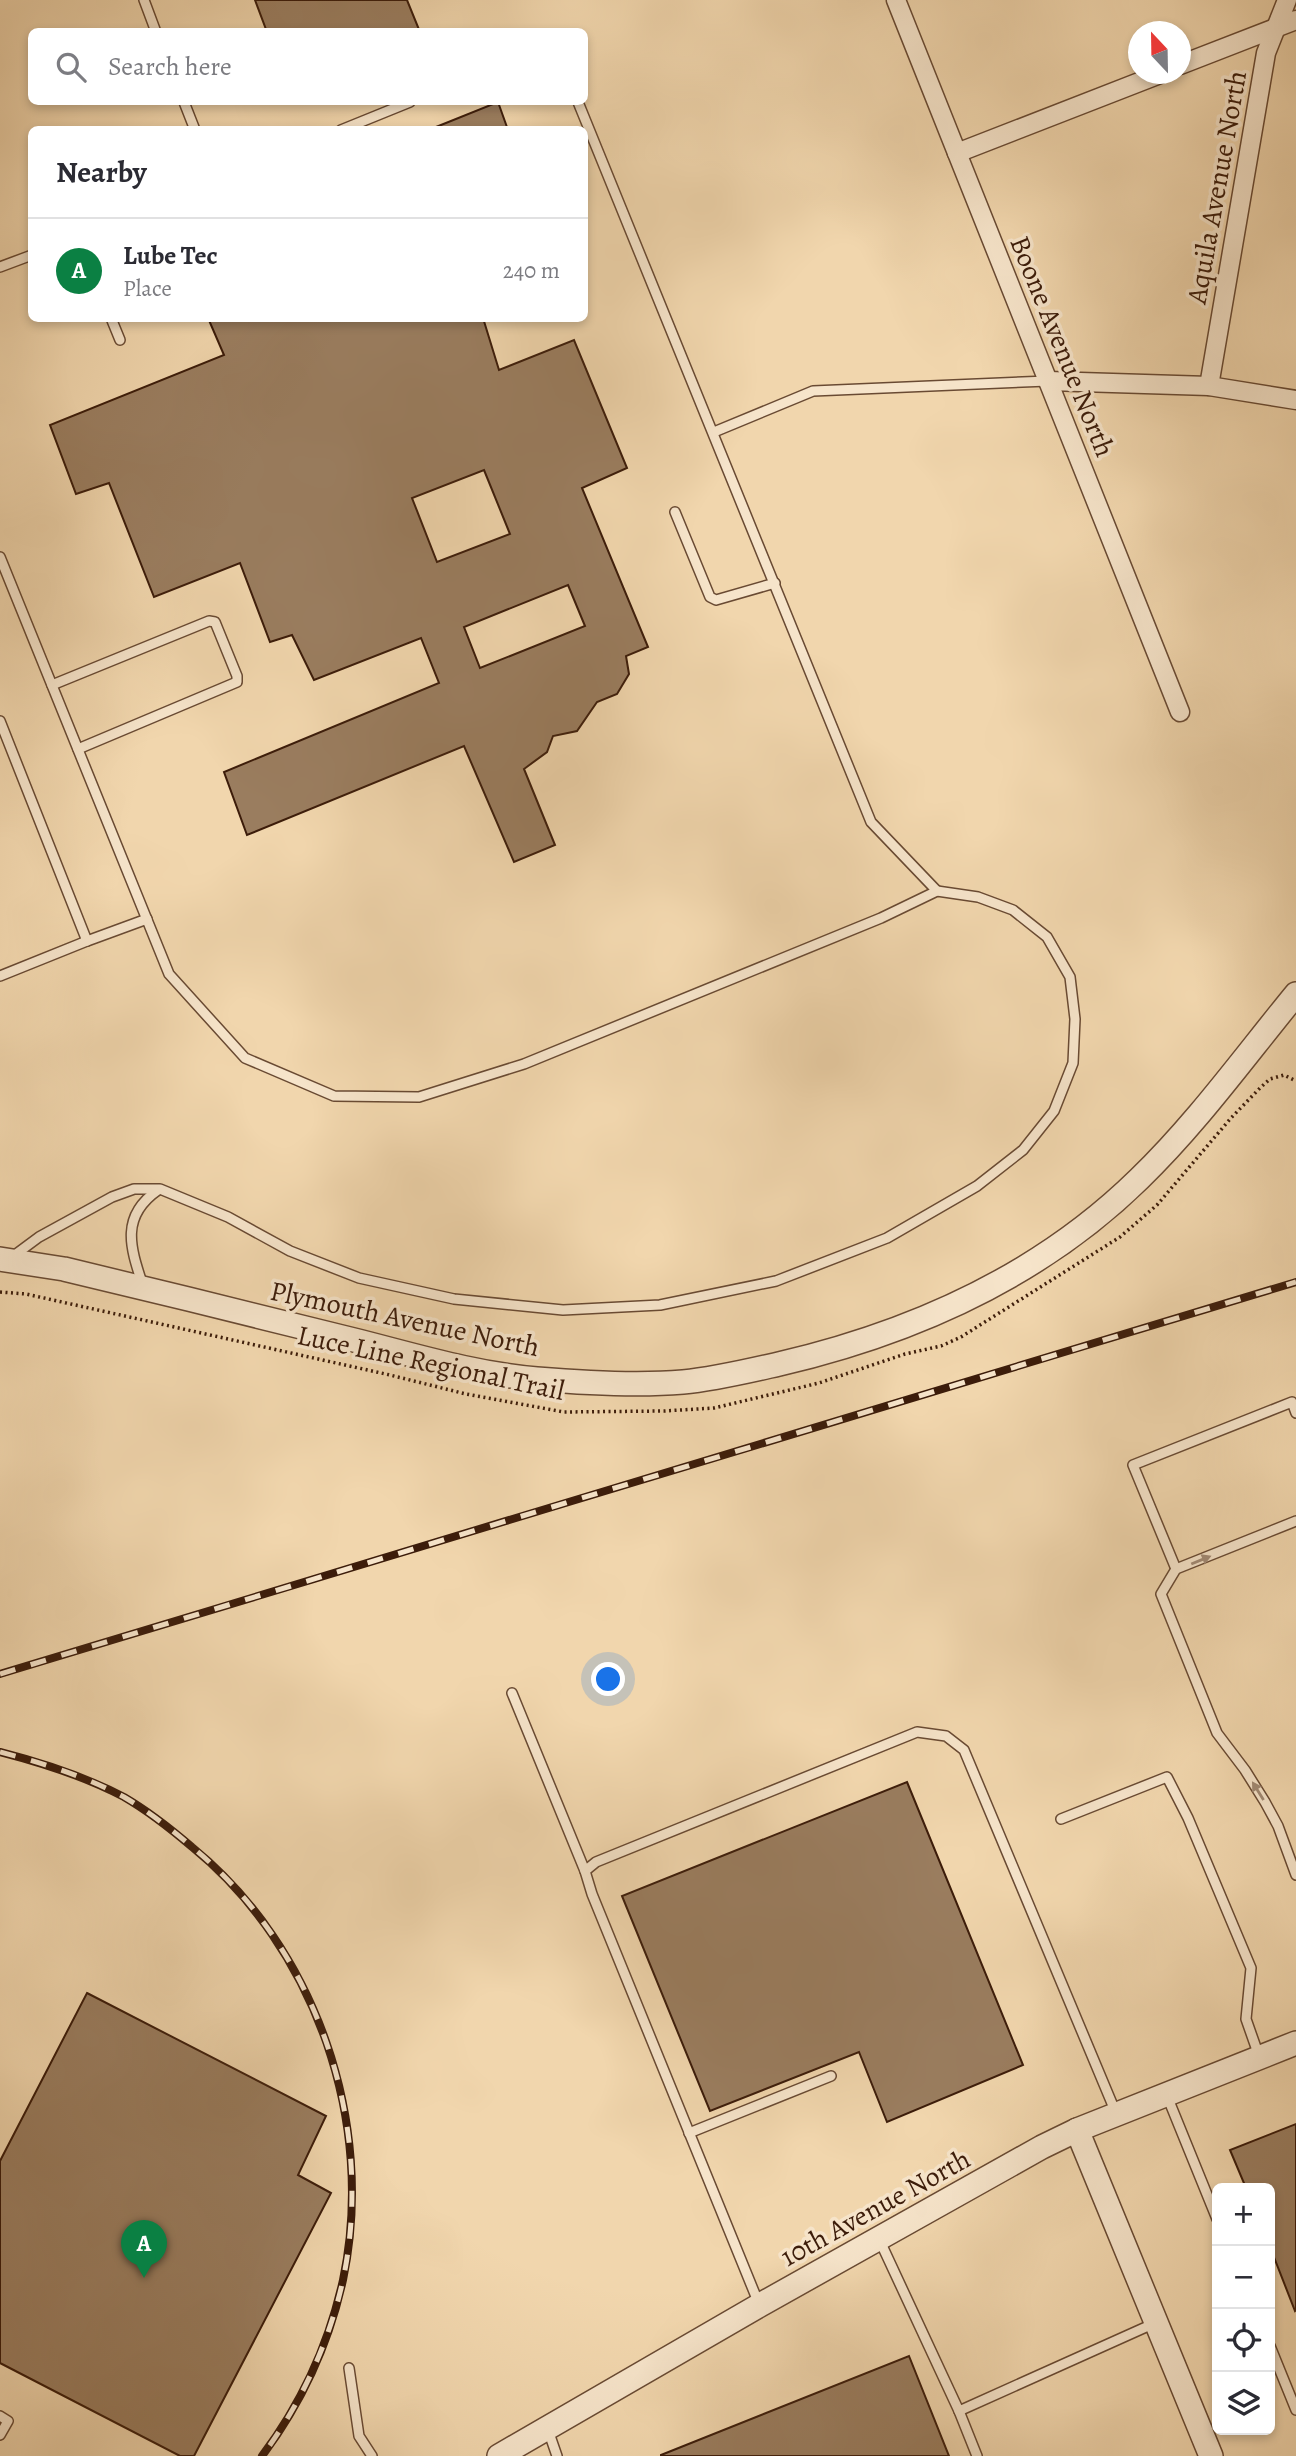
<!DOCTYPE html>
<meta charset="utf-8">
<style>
:root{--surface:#fff;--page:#f2f2f3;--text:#2b2b33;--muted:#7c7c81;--line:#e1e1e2;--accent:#0b8043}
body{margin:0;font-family:Alegreya,serif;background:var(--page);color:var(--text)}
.controls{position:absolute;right:21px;bottom:21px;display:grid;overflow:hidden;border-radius:10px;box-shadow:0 4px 10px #0003}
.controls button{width:63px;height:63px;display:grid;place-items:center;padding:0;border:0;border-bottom:2px solid var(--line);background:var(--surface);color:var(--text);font:35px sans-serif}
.compass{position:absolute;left:1128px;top:21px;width:63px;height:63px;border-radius:50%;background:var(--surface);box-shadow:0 4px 10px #0003;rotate:338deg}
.you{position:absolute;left:609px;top:1680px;width:24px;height:24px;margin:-18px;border:5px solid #fff;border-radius:50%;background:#1a73e8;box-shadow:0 0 0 10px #1a73e833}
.badge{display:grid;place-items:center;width:46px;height:46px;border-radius:50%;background:var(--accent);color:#fff;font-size:23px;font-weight:700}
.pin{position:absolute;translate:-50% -58px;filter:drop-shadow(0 2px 4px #0008)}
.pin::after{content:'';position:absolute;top:37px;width:24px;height:21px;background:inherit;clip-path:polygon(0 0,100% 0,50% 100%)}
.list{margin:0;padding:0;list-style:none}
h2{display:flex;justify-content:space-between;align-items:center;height:91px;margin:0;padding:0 28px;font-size:30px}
h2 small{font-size:23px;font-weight:400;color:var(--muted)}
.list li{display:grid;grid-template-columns:46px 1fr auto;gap:21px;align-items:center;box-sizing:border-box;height:105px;padding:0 28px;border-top:2px solid var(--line)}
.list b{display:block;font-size:26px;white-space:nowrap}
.list p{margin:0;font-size:23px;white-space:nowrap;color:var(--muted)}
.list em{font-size:23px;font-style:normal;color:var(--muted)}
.icon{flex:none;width:38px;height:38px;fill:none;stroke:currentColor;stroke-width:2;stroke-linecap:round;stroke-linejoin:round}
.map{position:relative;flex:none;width:1296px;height:2456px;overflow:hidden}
.search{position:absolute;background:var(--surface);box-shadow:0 4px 10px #0003;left:28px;top:28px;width:560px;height:77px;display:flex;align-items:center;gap:18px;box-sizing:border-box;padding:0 24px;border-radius:10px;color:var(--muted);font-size:26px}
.panel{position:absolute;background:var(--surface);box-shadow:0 4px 10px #0003;left:28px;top:126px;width:560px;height:196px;border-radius:10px}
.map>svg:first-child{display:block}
.building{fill:#9a7d5f;stroke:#3c1c0a;stroke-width:2;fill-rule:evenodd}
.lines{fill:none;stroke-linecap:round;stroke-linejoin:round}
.service-casing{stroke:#694a33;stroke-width:12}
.minor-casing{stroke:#694a33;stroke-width:21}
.tertiary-casing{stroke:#694a33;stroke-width:26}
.path{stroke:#3c1c0a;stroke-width:3.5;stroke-dasharray:2 3.5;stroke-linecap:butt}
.service{stroke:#f6e4ca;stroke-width:9}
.minor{stroke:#f6e4ca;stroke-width:18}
.tertiary{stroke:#f6e4ca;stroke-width:23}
.rail-casing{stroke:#3c1c0a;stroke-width:8}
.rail{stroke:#f6e4ca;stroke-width:5;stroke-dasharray:16;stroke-linecap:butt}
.oneway{fill:#a28a74}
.labels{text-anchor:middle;stroke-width:7;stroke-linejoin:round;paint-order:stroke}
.street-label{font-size:28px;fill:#3c1c0a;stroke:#f6e4ca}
</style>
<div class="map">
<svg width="1296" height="2456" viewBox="0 0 1296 2456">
<rect width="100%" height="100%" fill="#f1d6ad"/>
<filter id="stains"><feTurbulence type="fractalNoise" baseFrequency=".00286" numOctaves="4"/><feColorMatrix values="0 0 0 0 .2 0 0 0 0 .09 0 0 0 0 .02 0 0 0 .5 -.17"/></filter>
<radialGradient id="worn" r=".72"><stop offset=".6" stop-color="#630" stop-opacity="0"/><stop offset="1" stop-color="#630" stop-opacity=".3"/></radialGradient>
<g class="building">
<path d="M255 0H407L420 32H267Z"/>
<path d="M498 102 508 130H431V129Z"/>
<path d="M208 318H483L499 370 574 340 627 468 582 488 648 647 626 656 629 674 617 694 597 702 577 731 553 736 547 752 524 769 555 845 514 862 464 746 247 835 224 772 439 683 421 638 314 680 292 635 270 642 240 563 154 597 109 483 76 494 50 425 224 355ZM484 470 510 534 437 562 412 498ZM568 585 585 626 480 668 464 627Z"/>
<path d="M907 1782 1023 2065 887 2122 859 2052 710 2111 622 1896Z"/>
<path d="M87 1993 326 2116 298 2175 331 2193 194 2456H180L0 2363V2161Z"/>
<path d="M1296 2124V2310L1295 2311 1270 2247V2188H1246L1230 2150Z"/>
<path d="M909 2356 949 2456H661V2455Z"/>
</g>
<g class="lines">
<g class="service-casing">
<g id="service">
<path d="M144 0 156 32"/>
<path d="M184 102 195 130"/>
<path d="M578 102 871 822 937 891"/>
<path d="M341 130 410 102"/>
<path d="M0 267 32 255"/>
<path d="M111 318 120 340"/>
<path d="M714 432 813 391 1048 381"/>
<path d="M675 512 710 597 716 600 775 583"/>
<path d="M0 557 169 974 245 1058 334 1096 419 1097 524 1064 881 918 937 891 978 897 1013 910 1047 937 1070 977 1075 1019 1073 1063 1054 1111 1023 1150 977 1186 887 1238 776 1281 660 1305 563 1310 454 1299 359 1278 290 1251 228 1217 160 1189H134L112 1197 39 1237 12 1257"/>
<path d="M52 685 209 621 215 622 237 676V682L78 749"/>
<path d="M0 721 87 941 0 976"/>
<path d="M87 941 147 919"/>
<path d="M143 1286C131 1249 119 1217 158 1190"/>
<path d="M1296 1521 1176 1569 1161 1594 1217 1733 1245 1770 1265 1802 1278 1826 1296 1875"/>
<path d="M1176 1569 1133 1465 1292 1402 1296 1413"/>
<path d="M512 1693 585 1871"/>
<path d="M1061 1819 1167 1777 1188 1818 1251 1968 1246 2019 1259 2056"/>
<path d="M1167 2096 1217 2219"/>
<path d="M689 2133 831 2076"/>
<path d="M879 2239 959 2411 1155 2323"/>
<path d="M759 2304 592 1894 585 1871 596 1862 917 1732 946 1736 964 1750 1116 2113"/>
<path d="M1270 2346 1296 2410"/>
<path d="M349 2368 359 2436 372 2456"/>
<path d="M959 2411 977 2456"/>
<path d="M0 2416 8 2421 0 2435"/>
<path d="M548 2430 557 2456"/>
</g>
</g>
<g class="minor-casing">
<g id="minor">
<path d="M896 0 1180 712"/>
<path d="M1180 65 1296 20"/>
<path d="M957 153 1160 74"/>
<path d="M1048 381 1209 386 1296 400"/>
<path d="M1209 386 1266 53 1287 0"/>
</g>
</g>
<g class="tertiary-casing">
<g id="tertiary">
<path d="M0 1259 64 1269C161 1292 257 1316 354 1340 414 1355 475 1374 537 1379 585 1383 636 1386 683 1382 715 1379 748 1371 779 1364 912 1333 1040 1276 1139 1179 1197 1123 1245 1056 1296 994"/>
<path d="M1077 2130 1211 2456"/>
<path d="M499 2456 760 2305 1042 2147 1077 2130 1296 2043"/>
</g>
</g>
<path class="path" d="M0 1292 26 1294 390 1375 466 1394 564 1412 664 1411 714 1408 819 1383 905 1354 941 1346 961 1337 1120 1237 1157 1205 1231 1118 1260 1088 1270 1079 1284 1075 1296 1081"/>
<use href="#service" class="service"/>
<use href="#minor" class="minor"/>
<use href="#tertiary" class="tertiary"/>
<g class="rail-casing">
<g id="rail">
<path d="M0 1674 1296 1282"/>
<path d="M0 1752C43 1763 84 1776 124 1797 148 1811 171 1829 192 1847 316 1948 376 2123 343 2280 329 2343 301 2404 262 2456"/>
</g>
</g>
<use href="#rail" class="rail"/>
</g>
<defs><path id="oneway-solid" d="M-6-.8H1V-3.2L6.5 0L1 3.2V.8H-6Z" transform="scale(1.75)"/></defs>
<g class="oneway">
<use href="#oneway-solid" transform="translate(1201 1560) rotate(-22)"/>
<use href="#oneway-solid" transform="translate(1258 1791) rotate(-122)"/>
</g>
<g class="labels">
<g class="street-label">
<text transform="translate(1216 187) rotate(-80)" y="10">Aquila Avenue North</text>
<text transform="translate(1063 346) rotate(68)" y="10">Boone Avenue North</text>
<text transform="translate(405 1318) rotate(12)" y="10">Plymouth Avenue North</text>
<text transform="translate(431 1362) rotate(12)" y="10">Luce Line Regional Trail</text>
<text transform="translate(875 2207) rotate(-29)" y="10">10th Avenue North</text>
</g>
</g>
<rect width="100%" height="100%" filter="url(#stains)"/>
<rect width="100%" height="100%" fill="url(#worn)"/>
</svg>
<div class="controls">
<button>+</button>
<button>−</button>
<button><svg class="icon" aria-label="locate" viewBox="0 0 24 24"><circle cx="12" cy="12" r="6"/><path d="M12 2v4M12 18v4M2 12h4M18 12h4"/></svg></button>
<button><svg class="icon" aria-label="layers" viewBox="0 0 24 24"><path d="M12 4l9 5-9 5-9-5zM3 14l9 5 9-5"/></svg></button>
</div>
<svg class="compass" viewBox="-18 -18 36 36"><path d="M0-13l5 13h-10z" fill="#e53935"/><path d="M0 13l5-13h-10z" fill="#7c7c81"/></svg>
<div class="you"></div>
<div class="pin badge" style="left:144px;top:2278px">A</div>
<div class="search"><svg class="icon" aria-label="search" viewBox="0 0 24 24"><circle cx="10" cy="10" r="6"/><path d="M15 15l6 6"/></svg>Search here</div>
<section class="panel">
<h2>Nearby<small></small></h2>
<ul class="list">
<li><span class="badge">A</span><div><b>Lube Tec</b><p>Place</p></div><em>240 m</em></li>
</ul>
</section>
</div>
